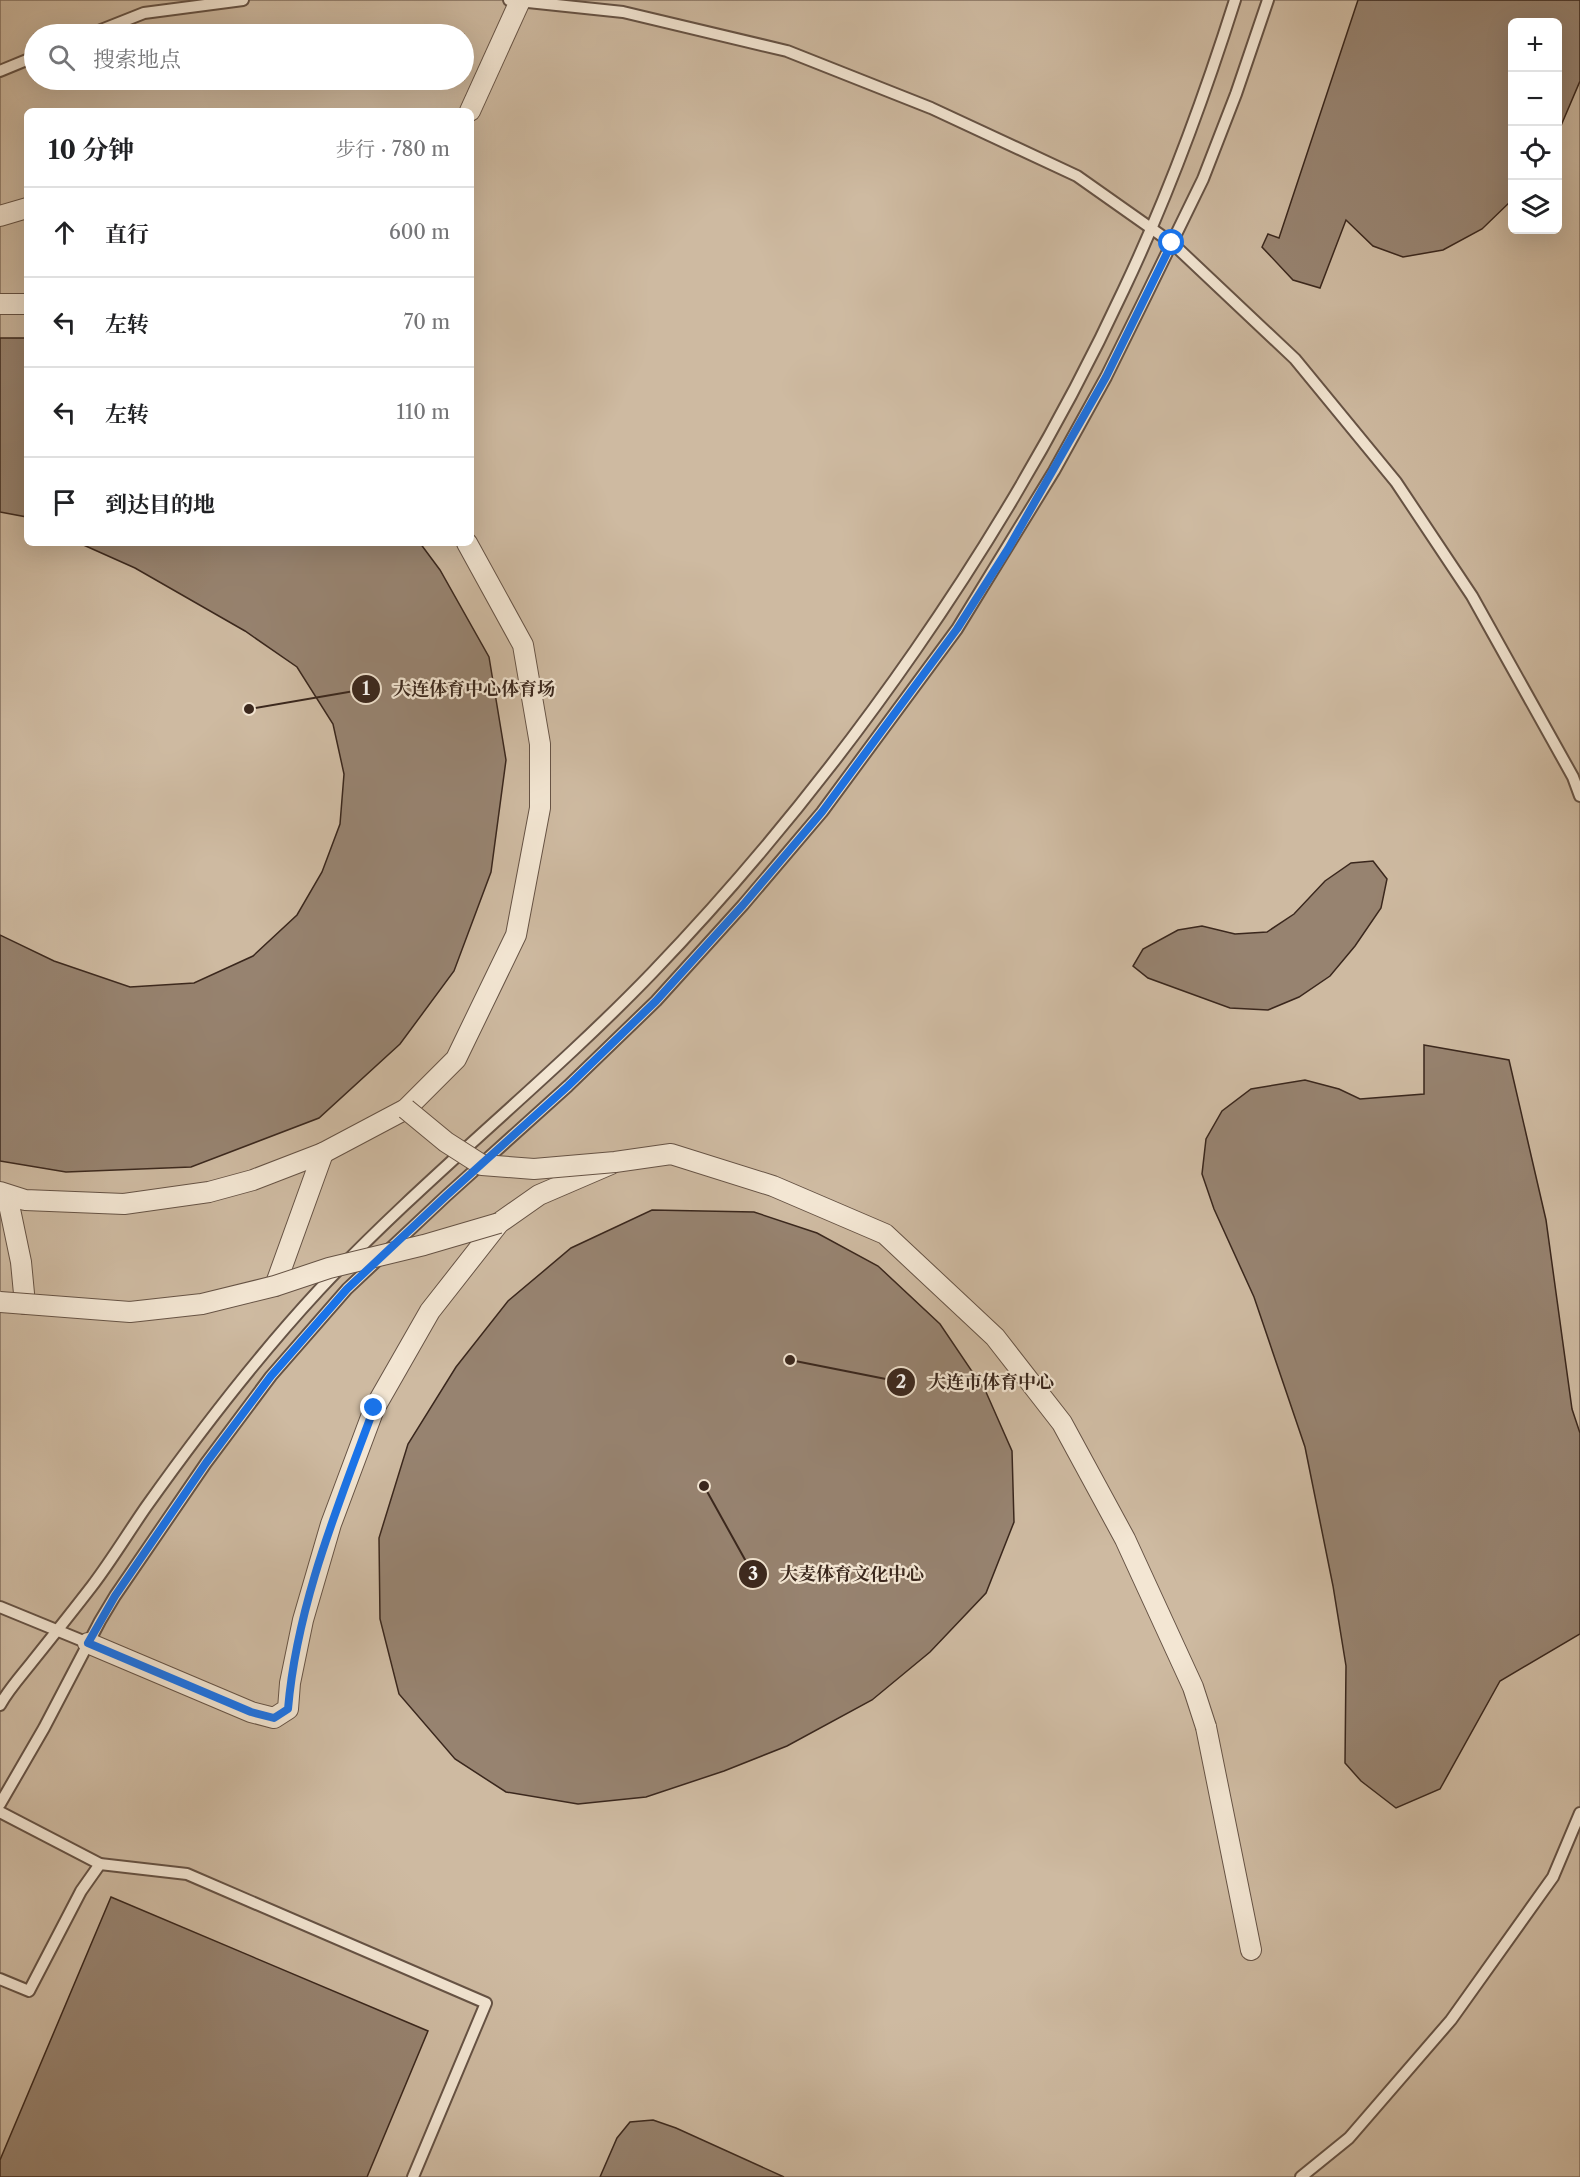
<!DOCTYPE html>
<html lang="zh">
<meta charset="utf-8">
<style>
:root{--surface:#fff;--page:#f6f6f6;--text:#202124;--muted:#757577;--line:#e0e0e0}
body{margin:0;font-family:"Libre Caslon Text","Noto Serif SC",serif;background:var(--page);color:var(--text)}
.controls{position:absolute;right:18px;top:18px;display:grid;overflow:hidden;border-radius:9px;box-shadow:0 6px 24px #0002}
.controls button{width:54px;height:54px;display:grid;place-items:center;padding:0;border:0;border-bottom:2px solid var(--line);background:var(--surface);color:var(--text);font:30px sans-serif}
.stop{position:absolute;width:18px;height:18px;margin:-14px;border:4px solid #1a73e8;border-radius:50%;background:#fff}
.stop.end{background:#1a73e8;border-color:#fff;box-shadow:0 2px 6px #0008}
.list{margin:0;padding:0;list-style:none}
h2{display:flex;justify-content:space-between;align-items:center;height:78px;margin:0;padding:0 24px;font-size:26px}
h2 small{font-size:20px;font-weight:400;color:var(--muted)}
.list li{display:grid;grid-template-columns:39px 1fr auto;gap:18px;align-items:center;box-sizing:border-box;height:90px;padding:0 24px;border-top:2px solid var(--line)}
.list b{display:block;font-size:22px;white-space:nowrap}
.list em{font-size:20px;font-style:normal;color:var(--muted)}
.icon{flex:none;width:33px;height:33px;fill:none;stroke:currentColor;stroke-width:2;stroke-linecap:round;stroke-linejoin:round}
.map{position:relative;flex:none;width:1580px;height:2177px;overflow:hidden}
.search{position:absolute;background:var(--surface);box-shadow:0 6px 24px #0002;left:24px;top:24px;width:450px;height:66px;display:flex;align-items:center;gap:15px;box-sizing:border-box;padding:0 21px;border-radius:33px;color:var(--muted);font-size:22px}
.panel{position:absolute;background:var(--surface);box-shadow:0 6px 24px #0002;left:24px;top:108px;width:450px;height:438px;border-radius:9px}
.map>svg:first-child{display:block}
.green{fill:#cebaa1;stroke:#84705f;stroke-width:1.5;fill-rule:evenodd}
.building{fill:#978370;stroke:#3a271d;stroke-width:1.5}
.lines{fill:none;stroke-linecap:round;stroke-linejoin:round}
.lane-casing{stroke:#665345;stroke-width:14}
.street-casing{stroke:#665345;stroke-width:22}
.lane{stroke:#f3e6d3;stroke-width:10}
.street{stroke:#f3e6d3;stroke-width:20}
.street-bridge-casing{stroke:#665345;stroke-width:22;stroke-linecap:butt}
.street-bridge{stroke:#f3e6d3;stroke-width:20}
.route{stroke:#1a73e8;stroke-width:8}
.leader{fill:none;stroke:#3a271d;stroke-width:2}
.callout-dot{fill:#3a271d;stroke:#f3e6d3;stroke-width:2}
.mark-label{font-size:18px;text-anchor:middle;font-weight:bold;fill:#fff}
.callout-label{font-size:18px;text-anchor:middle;font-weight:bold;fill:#3a271d;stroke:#f3e6d3;stroke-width:4.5;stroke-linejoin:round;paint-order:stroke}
</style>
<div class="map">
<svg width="1580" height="2177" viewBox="0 0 1580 2177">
<rect width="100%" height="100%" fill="#ecd8bc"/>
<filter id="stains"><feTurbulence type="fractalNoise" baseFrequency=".00333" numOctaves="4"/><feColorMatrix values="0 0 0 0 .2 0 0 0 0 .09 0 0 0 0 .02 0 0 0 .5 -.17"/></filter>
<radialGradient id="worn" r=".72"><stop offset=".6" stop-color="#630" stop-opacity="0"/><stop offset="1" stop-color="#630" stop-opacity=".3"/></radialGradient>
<path class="green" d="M0 0H1580V2177H0ZM1512 22H1558V230H1512ZM34 34H464V80H34ZM27 111H471V543H27Z"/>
<g class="building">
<path d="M1358 0H1580V81L1557 135V22H1512V200L1482 229 1443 250 1403 257 1373 246 1346 220 1320 288 1293 280 1262 247 1268 234 1279 238Z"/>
<path d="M0 338H27V517L0 512Z"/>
<path d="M79 543H420L440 570 489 657 506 760 491 872 454 971 400 1044 319 1118 191 1167 66 1172 0 1161V935L54 961 130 987 194 983 253 956 297 915 322 872 340 824 344 774 333 724 297 667 245 631 135 568Z"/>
<path d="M1373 861 1387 879 1381 908 1355 946 1330 976 1299 997 1268 1010 1230 1008 1148 978 1133 966 1143 949 1178 930 1202 926 1235 934 1267 932 1294 914 1325 881 1351 863Z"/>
<path d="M1424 1045 1509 1060 1546 1220 1572 1409 1580 1433V1634L1500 1681 1440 1789 1396 1808 1361 1781 1345 1763 1346 1666 1333 1586 1305 1447 1254 1297 1214 1209 1202 1174 1206 1139 1222 1111 1251 1089 1305 1080 1339 1089 1360 1099 1424 1094Z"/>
<path d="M652 1210 754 1212 817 1233 878 1266 940 1324 986 1392 1012 1451 1014 1522 986 1593 930 1652 872 1700 787 1746 724 1771 646 1797 578 1804 506 1792 455 1759 399 1694 380 1619 379 1538 408 1444 456 1367 508 1301 571 1248Z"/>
<path d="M111 1897 428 2031 367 2177H0V2160Z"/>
<path d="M653 2120 676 2128 784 2177H600L617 2138 630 2122Z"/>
</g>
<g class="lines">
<g class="lane-casing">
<g id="lane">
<path d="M509 0 623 12 787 51 931 108 1077 176 1172 243 1295 359 1396 482 1472 596 1573 777 1580 796"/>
<path d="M91 34 144 13 243 0"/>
<path d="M0 71 34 57"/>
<path d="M0 1607 88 1643"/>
<path d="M0 1705C9 1689 21 1676 32 1662 52 1637 72 1612 92 1586 111 1561 128 1533 146 1507 200 1431 256 1358 319 1290 424 1178 546 1083 652 973 839 778 1010 535 1124 289 1168 196 1204 98 1235 0"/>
<path d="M0 1804 44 1728 100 1621 115 1596 206 1463 271 1376 347 1289 446 1196 568 1086 656 1001 743 905 822 812 957 629 1054 471 1106 377 1143 302 1203 179 1236 94 1268 0"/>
<path d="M0 1812 100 1864 187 1874 486 2003 413 2177"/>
<path d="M0 1979 29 1991 81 1891 100 1864"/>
<path d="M1301 2177 1349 2138 1451 2020 1553 1877 1580 1813"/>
</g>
</g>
<g class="street-casing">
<g id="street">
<path d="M470 111 520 1"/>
<path d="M0 216 27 208"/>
<path d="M0 304H27"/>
<path d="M0 1192 25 1200 124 1204 209 1192 253 1180 323 1153 406 1109 456 1059 516 935 540 808V744L523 645 467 543"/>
<path d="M7 1195 21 1262 25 1304"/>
<path d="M275 1286 323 1153"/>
<path d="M88 1643 251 1712 274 1718 288 1709 290 1683 303 1620 331 1524 374 1409 430 1311 499 1223 539 1195 611 1164"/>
<path d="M1206 1727 1251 1950"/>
</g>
</g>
<use href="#lane" class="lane"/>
<use href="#street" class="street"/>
<g class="street-bridge-casing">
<g id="street-bridge">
<path d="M406 1109 446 1142 482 1165 534 1169 615 1162 671 1154 773 1186 885 1234 995 1337 1062 1423 1125 1539 1193 1687 1206 1727"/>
<path d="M0 1302 130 1312 202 1304 275 1286 329 1268 424 1245 499 1223"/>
</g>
</g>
<use href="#street-bridge" class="street-bridge"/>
</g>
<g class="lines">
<path class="route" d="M374 1408C338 1506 297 1604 288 1709L274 1718 251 1712 88 1643 115 1596 206 1463 271 1376 347 1289 446 1196 568 1086 656 1001 743 905 822 812 957 629 1008 549 1106 377 1172 243"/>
</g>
<path class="leader" d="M249 709L366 689M790 1360L901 1382M704 1486L753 1574"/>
<g class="callout-dot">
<circle cx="249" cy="709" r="6"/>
<circle cx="790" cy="1360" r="6"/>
<circle cx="704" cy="1486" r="6"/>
<circle cx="366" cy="689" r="15"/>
<circle cx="901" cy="1382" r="15"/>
<circle cx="753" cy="1574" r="15"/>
</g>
<g class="mark-label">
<text x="366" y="695">1</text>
<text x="901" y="1388">2</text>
<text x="753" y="1580">3</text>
</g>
<g class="callout-label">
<text x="474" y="695">大连体育中心体育场</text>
<text x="991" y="1388">大连市体育中心</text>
<text x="852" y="1580">大麦体育文化中心</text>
</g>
<rect width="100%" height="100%" filter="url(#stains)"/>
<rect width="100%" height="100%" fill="url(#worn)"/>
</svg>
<div class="controls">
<button>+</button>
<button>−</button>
<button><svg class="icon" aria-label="locate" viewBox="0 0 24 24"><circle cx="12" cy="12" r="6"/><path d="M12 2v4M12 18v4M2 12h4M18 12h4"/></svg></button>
<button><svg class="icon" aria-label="layers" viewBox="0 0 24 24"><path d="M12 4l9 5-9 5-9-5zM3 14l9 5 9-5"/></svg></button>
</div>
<div class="stop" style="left:1172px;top:243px"></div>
<div class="stop end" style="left:374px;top:1408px"></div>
<div class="search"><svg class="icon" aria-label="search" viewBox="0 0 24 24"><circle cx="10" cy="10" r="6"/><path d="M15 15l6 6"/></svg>搜索地点</div>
<section class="panel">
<h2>10 分钟<small>步行 · 780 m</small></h2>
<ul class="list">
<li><svg class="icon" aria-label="ahead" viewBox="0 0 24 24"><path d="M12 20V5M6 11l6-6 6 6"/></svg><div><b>直行</b></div><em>600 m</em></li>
<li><svg class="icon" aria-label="left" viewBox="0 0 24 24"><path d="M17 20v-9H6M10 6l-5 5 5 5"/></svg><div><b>左转</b></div><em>70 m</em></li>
<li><svg class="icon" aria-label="left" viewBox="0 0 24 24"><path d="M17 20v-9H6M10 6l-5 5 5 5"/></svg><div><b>左转</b></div><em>110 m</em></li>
<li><svg class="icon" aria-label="arrive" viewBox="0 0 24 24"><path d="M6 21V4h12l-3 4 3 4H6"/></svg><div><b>到达目的地</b></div></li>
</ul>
</section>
</div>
